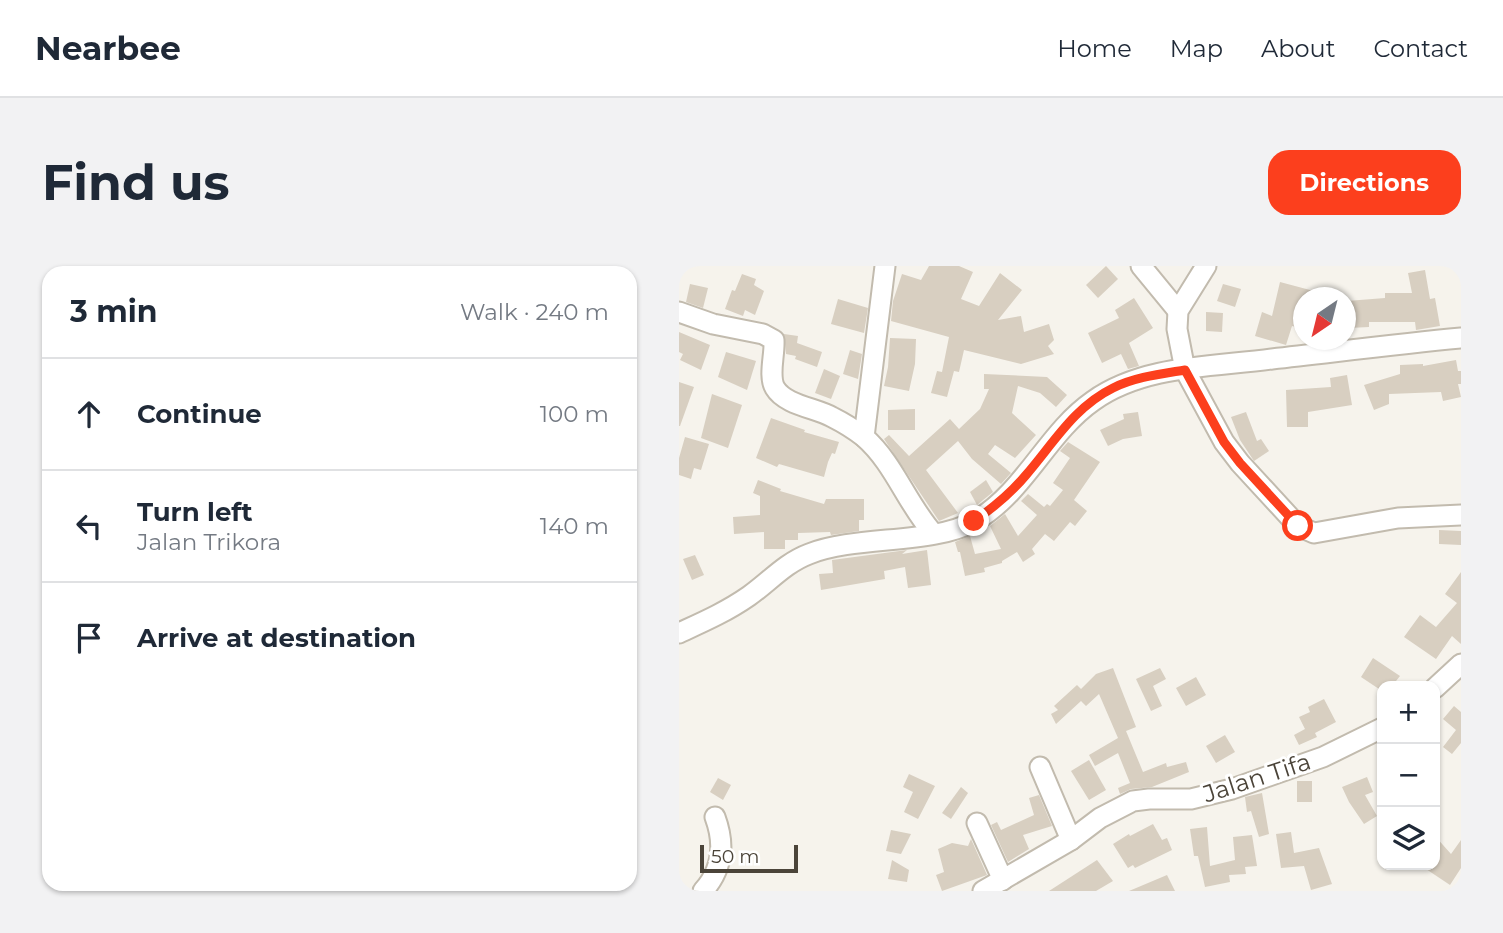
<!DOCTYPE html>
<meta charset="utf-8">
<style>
:root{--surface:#fff;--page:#f2f2f3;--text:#1f2937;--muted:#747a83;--line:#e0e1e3;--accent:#fc3f1d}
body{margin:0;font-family:Montserrat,sans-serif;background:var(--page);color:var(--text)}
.controls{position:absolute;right:21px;bottom:21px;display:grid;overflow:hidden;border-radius:14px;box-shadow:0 2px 5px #0004}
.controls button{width:63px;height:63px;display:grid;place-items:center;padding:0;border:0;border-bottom:2px solid var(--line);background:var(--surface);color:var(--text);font:35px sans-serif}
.compass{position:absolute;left:614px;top:21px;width:63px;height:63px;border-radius:50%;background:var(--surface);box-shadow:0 2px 5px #0004;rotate:215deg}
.scale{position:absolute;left:21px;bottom:18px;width:98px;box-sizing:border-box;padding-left:7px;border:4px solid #4b4439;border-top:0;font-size:19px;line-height:24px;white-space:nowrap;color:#4b4439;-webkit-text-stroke:5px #fff;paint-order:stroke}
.stop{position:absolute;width:21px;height:21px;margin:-16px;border:5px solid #fc3f1d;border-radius:50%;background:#fff}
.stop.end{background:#fc3f1d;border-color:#fff;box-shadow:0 2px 7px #0008}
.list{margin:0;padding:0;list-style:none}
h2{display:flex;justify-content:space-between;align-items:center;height:91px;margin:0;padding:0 28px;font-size:30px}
h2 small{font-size:23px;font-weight:400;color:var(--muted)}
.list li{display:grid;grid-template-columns:46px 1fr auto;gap:21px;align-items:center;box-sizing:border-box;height:112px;padding:0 28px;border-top:2px solid var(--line)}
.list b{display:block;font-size:26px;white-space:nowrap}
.list p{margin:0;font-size:23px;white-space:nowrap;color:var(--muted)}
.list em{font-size:23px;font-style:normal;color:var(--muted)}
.icon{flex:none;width:38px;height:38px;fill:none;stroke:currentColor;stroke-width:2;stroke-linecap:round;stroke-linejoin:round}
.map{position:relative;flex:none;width:782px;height:625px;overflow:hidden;border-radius:21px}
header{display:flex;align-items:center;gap:42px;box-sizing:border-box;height:98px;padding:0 35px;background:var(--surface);border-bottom:2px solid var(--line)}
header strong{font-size:33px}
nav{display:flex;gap:38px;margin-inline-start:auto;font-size:24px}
.intro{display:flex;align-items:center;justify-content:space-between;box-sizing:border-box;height:168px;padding:0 42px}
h1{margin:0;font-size:49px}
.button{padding:18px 32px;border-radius:21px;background:var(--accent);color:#fff;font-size:24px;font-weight:700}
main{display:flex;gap:42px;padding:0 42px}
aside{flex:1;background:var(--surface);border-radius:21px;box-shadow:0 2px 5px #0004}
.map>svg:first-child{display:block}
.building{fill:#d8cfc1}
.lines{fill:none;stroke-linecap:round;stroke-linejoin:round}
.minor-casing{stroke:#c2bbae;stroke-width:23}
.minor{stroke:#fff;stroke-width:19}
.route{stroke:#fc3f1d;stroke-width:9}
.labels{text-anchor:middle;stroke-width:6;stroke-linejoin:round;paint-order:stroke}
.street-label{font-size:24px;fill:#4b4439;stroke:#fff}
</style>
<header>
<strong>Nearbee</strong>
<nav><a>Home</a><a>Map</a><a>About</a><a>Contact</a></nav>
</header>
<div class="intro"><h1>Find us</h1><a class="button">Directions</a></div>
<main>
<aside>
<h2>3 min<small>Walk · 240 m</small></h2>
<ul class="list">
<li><svg class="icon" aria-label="ahead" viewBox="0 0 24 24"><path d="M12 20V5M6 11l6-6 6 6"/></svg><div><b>Continue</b></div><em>100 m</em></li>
<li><svg class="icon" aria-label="left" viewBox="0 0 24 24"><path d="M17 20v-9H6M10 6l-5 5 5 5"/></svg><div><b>Turn left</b><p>Jalan Trikora</p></div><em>140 m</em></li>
<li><svg class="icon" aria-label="arrive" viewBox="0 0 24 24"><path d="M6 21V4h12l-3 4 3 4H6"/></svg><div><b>Arrive at destination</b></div></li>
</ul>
</aside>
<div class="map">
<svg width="782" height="625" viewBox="0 0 782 625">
<rect width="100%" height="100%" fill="#f6f3ec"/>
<g class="building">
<path d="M250 0H280L294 6 282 33 300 40 321 7 343 24 319 54 342 50 345 66 370 58 375 74 369 80 375 88 342 98 285 84 280 106 275 105 268 131 252 127 258 105 263 106 270 71 212 55 214 35 223 8 242 14Z"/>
<path d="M427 0 439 13 419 32 407 19Z"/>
<path d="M746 4 751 33 756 32 761 60 737 64 736 56H690V61L670 62 668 35 706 32V27H733L729 7Z"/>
<path d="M63 8 77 13 75 19 85 25 76 49 66 44 64 50 46 43 53 24 56 25Z"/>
<path d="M601 16 646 28V32H625V63L613 60 607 79 576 70 583 46 593 50Z"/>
<path d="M11 18 29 22 24 42 7 36Z"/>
<path d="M544 18 562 23 556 41 538 35Z"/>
<path d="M455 32 474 62 450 77 460 100 449 103 442 88 423 97 409 67 440 52 436 44Z"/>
<path d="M159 33 189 42 185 67 152 58Z"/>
<path d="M527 46 544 47 543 66 527 65Z"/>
<path d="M0 66 31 79 22 104 1 94 4 88 0 86Z"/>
<path d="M105 68 119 70 118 77 143 86 138 101 116 93 117 90 107 88Z"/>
<path d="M211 72 237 73 236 98 230 125 205 120 209 101Z"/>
<path d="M171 84 183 88 179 113 164 108Z"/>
<path d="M47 86 77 95 68 124 39 111Z"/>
<path d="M777 94 779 105H782V118H779L782 131 764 135 762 126 710 128V138L695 144 685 119 721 108V99L744 98V100Z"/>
<path d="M145 103 161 110 152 133 136 127Z"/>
<path d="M305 108 368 111 388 129 377 141 361 127 339 120 333 147 357 169 336 192 316 179 309 188 332 207 322 218 293 193 279 175 247 204 279 247 260 255 205 173 210 169 230 190 271 153 280 163 301 143 310 123H305Z"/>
<path d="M668 109 673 139 629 146V161H608L607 124 652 121 651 112Z"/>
<path d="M0 116 15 121 1 160H0Z"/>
<path d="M33 128 63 139 49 182 22 172Z"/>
<path d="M236 143V164H209V144Z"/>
<path d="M459 146 463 170 444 173 429 180 421 164 445 153 444 148Z"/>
<path d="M567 146 578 175 582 173 590 185 575 195 561 174 552 151Z"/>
<path d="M92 152 126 164 125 166 160 176 156 188 153 187 149 196 145 211 100 198 98 201 77 192Z"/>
<path d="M6 171 30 178 22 204 15 202 12 213 0 209V192Z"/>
<path d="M389 176 421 196 395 234 408 245 396 260 391 256 375 275 366 268 353 283 356 288 344 296 338 286 323 295V297L305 302 306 306 286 310 281 286H279L276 276 291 270 296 288 322 283 311 260 326 248 339 270 358 249 342 235 349 228 365 241 368 238 371 240 384 224 374 217 391 192 381 185Z"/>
<path d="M79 214 102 223 101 225 145 238 147 233H185V254H180V265L152 269 151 266 119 267V274H106V283H85V266L55 268 54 251 81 249V230L74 227Z"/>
<path d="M307 214 314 226 298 239 291 226Z"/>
<path d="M760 264 782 265V279L760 278Z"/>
<path d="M228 284 223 288 248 284 252 319 229 322 226 301 205 305 206 313 142 324 140 308 154 307 153 294Z"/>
<path d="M16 289 25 309 13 314 4 293Z"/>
<path d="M782 306V378L773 370 757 393 725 371 741 349 757 361 778 337 766 328Z"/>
<path d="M694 392 721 410 713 420H703V425L682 411Z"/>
<path d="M434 402 457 461 447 465 464 506 487 497 488 501 507 496 510 506 473 521 452 523 441 528 439 522 451 517 439 487 416 500 410 489 439 472 420 428 407 440 402 435 377 458 372 448 379 444 375 440 398 419 402 423 417 408Z"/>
<path d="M481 402 487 413 474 420 483 440 472 445 457 413Z"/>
<path d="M517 411 527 429 507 440 497 422Z"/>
<path d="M645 433 657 456 636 467 638 471 620 479 615 469 626 463 620 451 631 446 629 441Z"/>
<path d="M775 440 782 446V477L773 488 764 481 777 464 764 453Z"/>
<path d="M546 469 556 486 537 497 527 480Z"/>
<path d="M410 494 427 524 410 534 392 505Z"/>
<path d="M230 508 256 520 239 553 225 546 234 526 224 521Z"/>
<path d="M688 511 694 526 686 529 698 550 685 558 670 536 663 521Z"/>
<path d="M39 512 52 519 44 534 31 526Z"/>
<rect x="618" y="515" width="15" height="21"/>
<path d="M282 521 289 527 272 553 263 547Z"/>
<path d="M583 527 590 568 580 571 572 545 568 546 566 531Z"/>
<path d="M360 529 373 560 344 569 350 583 329 596 312 559 318 556 322 564 355 549 350 532Z"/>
<path d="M474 558 483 574 488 572 493 584 456 602 454 599 449 602 434 578 450 568 451 570Z"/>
<path d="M528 561 531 600 556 594 554 571 573 569 578 600 566 601 567 608 550 609 551 616 526 621 519 590H515L511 563Z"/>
<path d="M212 564 232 568 222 588 207 585Z"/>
<path d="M612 566 615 587 640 582 653 618 632 624 625 600 602 602 597 568Z"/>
<path d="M756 570 772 588 782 574V602L771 619 741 599H756Z"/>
<path d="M292 573 308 609 263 625 257 609 265 606 259 583 273 577 289 580Z"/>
<path d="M213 594 230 604 228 616 209 613Z"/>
<path d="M418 594 434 615 417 625H370Z"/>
<path d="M488 609 496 625H450Z"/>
</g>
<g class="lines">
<g class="minor-casing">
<g id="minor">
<path d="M462 0 499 45"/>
<path d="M527 0 499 45 498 63 506 104 545 176 561 197 619 260 635 267 719 252 782 249"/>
<path d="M0 46 34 58 84 68 95 74C96 89 89 110 96 122 106 139 137 142 153 151 163 156 176 164 185 171 215 197 228 238 254 267"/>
<path d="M185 171 206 0"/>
<path d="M0 367C24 356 47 346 70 330 90 316 106 297 130 288 178 269 254 279 296 255 346 226 368 167 414 135 464 99 534 101 593 93 656 86 719 78 782 72"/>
<path d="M756 422 782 398"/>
<path d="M361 501 392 574"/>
<path d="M298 557 324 614"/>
<path d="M24 625C44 603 46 578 36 551"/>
<path d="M304 625 392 574 421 552 454 535 470 533H512L553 523 644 491 703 462"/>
</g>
</g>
<use href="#minor" class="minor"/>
</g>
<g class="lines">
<path class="route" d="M295 255C314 242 332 227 347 209 374 178 395 141 434 122 456 111 482 108 506 104L545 176 561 197 619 260"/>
</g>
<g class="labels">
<g class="street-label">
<text transform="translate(578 512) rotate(-18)" y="8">Jalan Tifa</text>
</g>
</g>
</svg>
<div class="controls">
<button>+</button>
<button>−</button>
<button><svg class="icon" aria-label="layers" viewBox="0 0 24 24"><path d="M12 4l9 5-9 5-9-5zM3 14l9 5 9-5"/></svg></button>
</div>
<svg class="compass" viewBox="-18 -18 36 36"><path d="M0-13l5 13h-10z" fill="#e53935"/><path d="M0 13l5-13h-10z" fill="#747a83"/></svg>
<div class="scale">50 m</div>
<div class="stop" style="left:619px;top:260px"></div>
<div class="stop end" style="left:295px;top:255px"></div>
</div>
</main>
